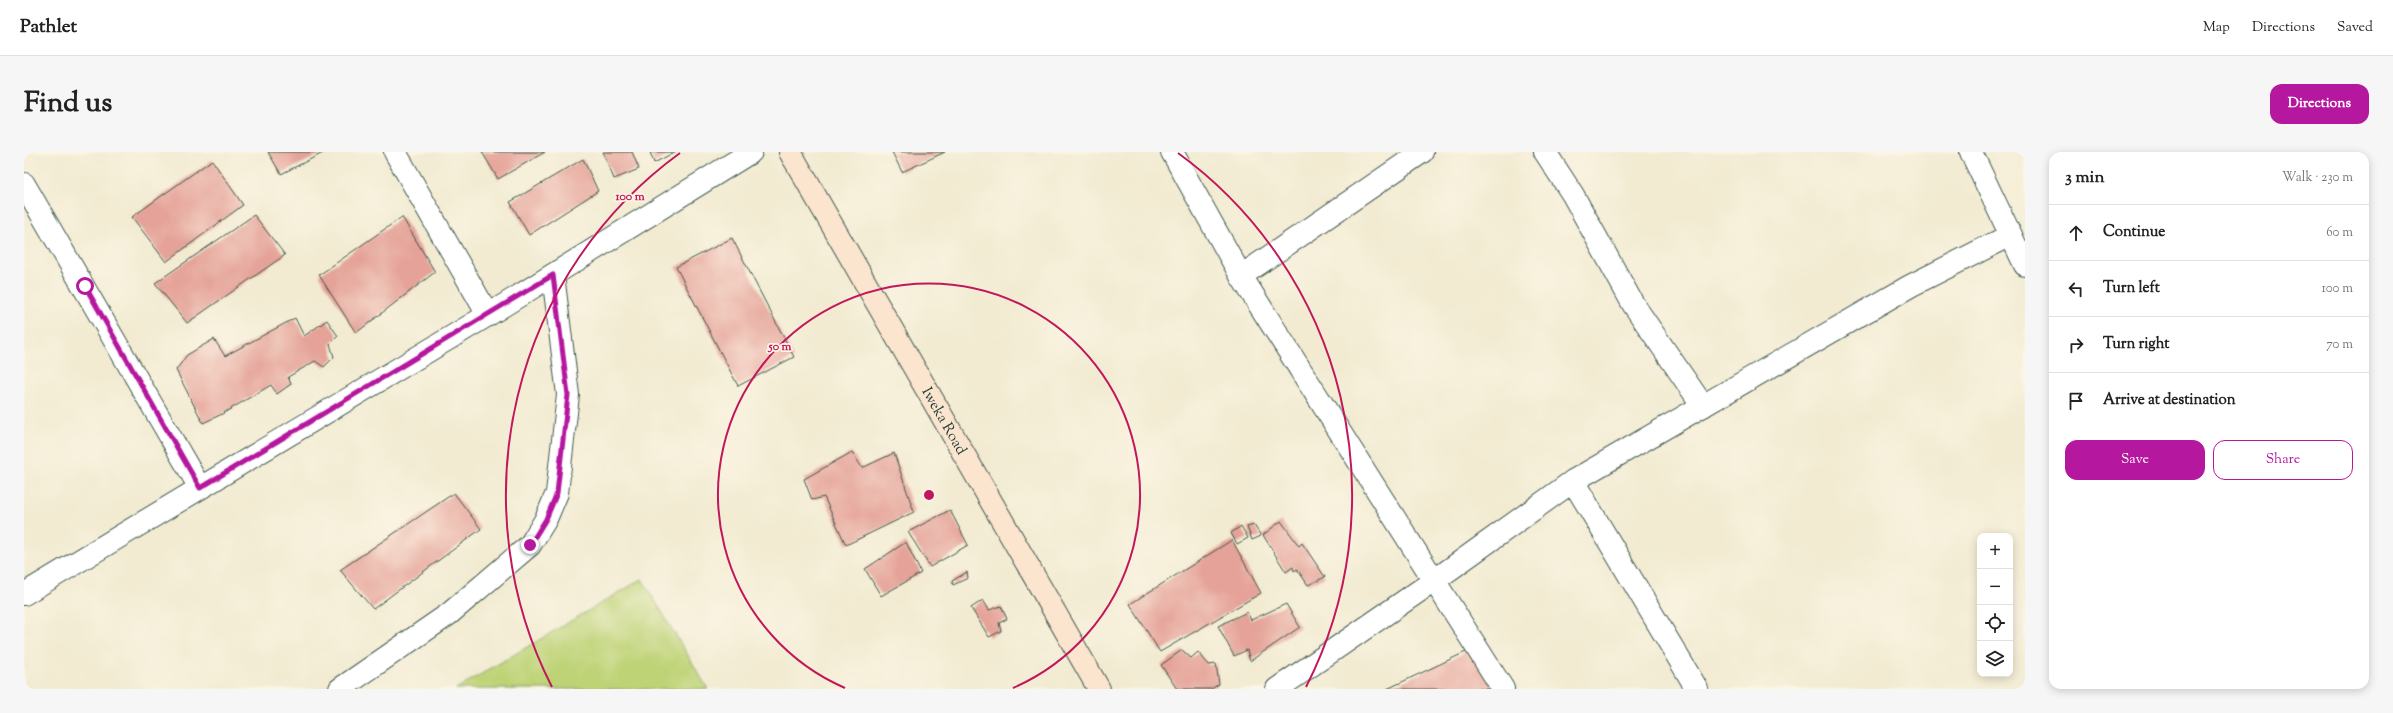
<!DOCTYPE html>
<meta charset="utf-8">
<style>
:root{--surface:#fff;--page:#f6f6f6;--text:#222;--muted:#767676;--line:#e0e0e0;--accent:#b5179e}
body{margin:0;font-family:"Sorts Mill Goudy",serif;background:var(--page);color:var(--text)}
.controls{position:absolute;right:12px;bottom:12px;display:grid;overflow:hidden;border-radius:8px;box-shadow:0 2px 10px #0003}
.controls button{width:36px;height:36px;display:grid;place-items:center;padding:0;border:0;border-bottom:1px solid var(--line);background:var(--surface);color:var(--text);font:20px sans-serif}
.stop{position:absolute;width:12px;height:12px;margin:-9px;border:3px solid #b5179e;border-radius:50%;background:#fff}
.stop.end{background:#b5179e;border-color:#fff;box-shadow:0 1px 4px #0008}
.list{margin:0;padding:0;list-style:none}
h2{display:flex;justify-content:space-between;align-items:center;height:52px;margin:0;padding:0 16px;font-size:17px}
h2 small{font-size:13px;font-weight:400;color:var(--muted)}
.list li{display:grid;grid-template-columns:26px 1fr auto;gap:12px;align-items:center;box-sizing:border-box;height:56px;padding:0 16px;border-top:1px solid var(--line)}
.list b{display:block;font-size:15px;white-space:nowrap}
.list em{font-size:13px;font-style:normal;color:var(--muted)}
.actions{display:flex;gap:8px;padding:12px 16px}
.actions a{flex:1;padding:9px 0;border:1px solid var(--accent);border-radius:12px;text-align:center;font-size:14px;color:var(--accent)}
.actions .main{background:var(--accent);color:#fff}
.icon{flex:none;width:22px;height:22px;fill:none;stroke:currentColor;stroke-width:2;stroke-linecap:round;stroke-linejoin:round}
.map{position:relative;flex:none;width:2001px;height:537px;overflow:hidden;border-radius:12px}
header{display:flex;align-items:center;gap:24px;box-sizing:border-box;height:56px;padding:0 20px;background:var(--surface);border-bottom:1px solid var(--line)}
header strong{font-size:19px}
nav{display:flex;gap:22px;margin-inline-start:auto;font-size:14px}
.intro{display:flex;align-items:center;justify-content:space-between;box-sizing:border-box;height:96px;padding:0 24px}
h1{margin:0;font-size:28px}
.button{padding:10px 18px;border-radius:12px;background:var(--accent);color:#fff;font-size:14px;font-weight:700}
main{display:flex;gap:24px;padding:0 24px}
aside{flex:1;background:var(--surface);border-radius:12px;box-shadow:0 2px 10px #0003}
.map>svg:first-child{display:block}
.green{fill:#bed376;stroke:#6e8855}
.building{fill:#e5a298}
.lines{fill:none;stroke-linecap:round;stroke-linejoin:round}
.street-casing{stroke:#3f574c;stroke-width:24}
.secondary-casing{stroke:#3f574c;stroke-width:24}
.street{stroke:#fff;stroke-width:22}
.secondary{stroke:#fce5cf;stroke-width:22}
.route{stroke:#b5179e;stroke-width:5}
.ring{fill:none;stroke:#c2185b;stroke-width:2}
.labels{text-anchor:middle;stroke-width:3.5;stroke-linejoin:round;paint-order:stroke}
.street-label{font-size:15px;fill:#1f3d34;stroke:#fcf5e5}
.centre{fill:#c2185b;stroke:#fcf5e5;stroke-width:2}
.ring-label{font-size:12px;text-anchor:middle;font-weight:bold;fill:#c2185b;stroke:#fcf5e5;stroke-width:3.5;stroke-linejoin:round;paint-order:stroke}
</style>
<header>
<strong>Pathlet</strong>
<nav><a>Map</a><a>Directions</a><a>Saved</a></nav>
</header>
<div class="intro"><h1>Find us</h1><a class="button">Directions</a></div>
<main>
<div class="map">
<svg width="2001" height="537" viewBox="0 0 2001 537">
<rect width="100%" height="100%" fill="#fcf5e5"/>
<filter id="ink" filterUnits="userSpaceOnUse"><feTurbulence type="fractalNoise" baseFrequency=".025" numOctaves="2"/><feDisplacementMap in="SourceGraphic" scale="8" xChannelSelector="R" yChannelSelector="G"/><feConvolveMatrix kernelMatrix="1 2 1 2 8 2 1 2 1" color-interpolation-filters="sRGB"/></filter>
<filter id="wash" filterUnits="userSpaceOnUse"><feTurbulence type="fractalNoise" baseFrequency=".012" numOctaves="4" result="noise"/><feDisplacementMap in="SourceGraphic" scale="16" xChannelSelector="R" yChannelSelector="G"/><feGaussianBlur stdDeviation="0.9" result="paint"/><feColorMatrix in="noise" values="0 0 0 0 0 0 0 0 0 0 0 0 0 0 0 0 0 1.4 0 .05"/><feComposite in="paint" operator="in"/></filter>
<g filter="url(#wash)">
<rect width="100%" height="100%" fill="#f2ebd2"/>
<path class="green" d="M618 427 684 537H432Z"/>
<g id="blocks">
<g class="building">
<path d="M244 0H301L257 22Z"/>
<path d="M458 0H521L474 27Z"/>
<path d="M579 0H608L615 17 590 27Z"/>
<path d="M626 0H651L630 11Z"/>
<path d="M868 0H921L878 20Z"/>
<path d="M559 7 574 39 505 83 486 50Z"/>
<path d="M188 8 219 53 142 110 108 65Z"/>
<path d="M230 63 261 103 163 171 131 131Z"/>
<path d="M378 65 411 120 332 181 295 123Z"/>
<path d="M708 86 770 205 714 234 652 115Z"/>
<path d="M271 166 280 184 303 168 314 184 306 192 310 205 300 215 291 209 264 225 267 232 253 242 247 233 198 262 179 271 152 218 163 203 190 187 201 204Z"/>
<path d="M828 300 838 316 870 301 890 360 822 393 800 345 788 348 780 327Z"/>
<path d="M430 341 457 377 349 457 316 418Z"/>
<path d="M926 358 944 393 906 415 884 380Z"/>
<path d="M1257 369 1275 394 1278 391 1301 425 1284 433 1273 417 1270 419 1269 415 1262 420 1239 383Z"/>
<path d="M1230 373 1237 384 1228 388 1223 375Z"/>
<path d="M1217 374 1224 386 1213 392 1207 381Z"/>
<path d="M1208 388 1237 441 1136 500 1106 452Z"/>
<path d="M882 390 897 421 857 444 841 417Z"/>
<path d="M943 420 944 426 929 433 928 429Z"/>
<path d="M959 448 965 458 977 454 983 467 975 471 977 479 965 485 947 456Z"/>
<path d="M1262 452 1276 475 1226 509 1223 498 1210 504 1194 474 1223 460 1227 468Z"/>
<path d="M1158 498 1167 506 1174 500 1185 513 1192 512 1195 532 1187 537H1153L1137 513Z"/>
<path d="M1446 498 1470 537H1363Z"/>
</g>
</g>
</g>
<g filter="url(#ink)">
<use href="#blocks" fill-opacity="0" stroke="#3f574c" stroke-width="1"/>
<g class="lines">
<g class="street-casing">
<g id="street">
<path d="M371 0 464 163"/>
<path d="M1148 0 1217 124 1479 537"/>
<path d="M1521 0 1549 43 1609 152 1679 254"/>
<path d="M1947 0 2001 113"/>
<path d="M0 32 176 336"/>
<path d="M1217 124 1398 0"/>
<path d="M1549 329 1673 537"/>
<path d="M0 442 464 163 727 0"/>
<path d="M316 537 425 462 506 393 522 367 533 341 544 243 529 123"/>
<path d="M1253 537 1411 428 1549 329 1886 134 1987 83"/>
</g>
</g>
<g class="secondary-casing">
<g id="secondary">
<path id="s1" d="M766 0 1075 537"/>
</g>
</g>
<use href="#street" class="street"/>
<use href="#secondary" class="secondary"/>
</g>
</g>
<g class="lines" filter="url(#ink)">
<path class="route" d="M61 134 176 336 529 123 544 243 533 341 522 367 506 393"/>
</g>
<g class="ring">
<path d="M821 536A211 211 0 1 1 989 536"/>
<path d="M528 535A423 423 0 0 1 656 1M1154 1A423 423 0 0 1 1282 535"/>
</g>
<g class="labels">
<g class="street-label">
<text dy="5" stroke="none"><textPath href="#s1" startOffset="310">Iweka Road</textPath></text>
</g>
</g>
<circle cx="905" cy="343" r="6" class="centre"/>
<g class="ring-label">
<text x="606" y="48">100 m</text>
<text x="756" y="198">50 m</text>
</g>
</svg>
<div class="controls">
<button>+</button>
<button>−</button>
<button><svg class="icon" aria-label="locate" viewBox="0 0 24 24"><circle cx="12" cy="12" r="6"/><path d="M12 2v4M12 18v4M2 12h4M18 12h4"/></svg></button>
<button><svg class="icon" aria-label="layers" viewBox="0 0 24 24"><path d="M12 4l9 5-9 5-9-5zM3 14l9 5 9-5"/></svg></button>
</div>
<div class="stop" style="left:61px;top:134px"></div>
<div class="stop end" style="left:506px;top:393px"></div>
</div>
<aside>
<h2>3 min<small>Walk · 230 m</small></h2>
<ul class="list">
<li><svg class="icon" aria-label="ahead" viewBox="0 0 24 24"><path d="M12 20V5M6 11l6-6 6 6"/></svg><div><b>Continue</b></div><em>60 m</em></li>
<li><svg class="icon" aria-label="left" viewBox="0 0 24 24"><path d="M17 20v-9H6M10 6l-5 5 5 5"/></svg><div><b>Turn left</b></div><em>100 m</em></li>
<li><svg class="icon" aria-label="right" viewBox="0 0 24 24"><path d="M7 20v-9h11M14 6l5 5-5 5"/></svg><div><b>Turn right</b></div><em>70 m</em></li>
<li><svg class="icon" aria-label="arrive" viewBox="0 0 24 24"><path d="M6 21V4h12l-3 4 3 4H6"/></svg><div><b>Arrive at destination</b></div></li>
</ul>
<div class="actions"><a class="main">Save</a><a>Share</a></div>
</aside>
</main>
